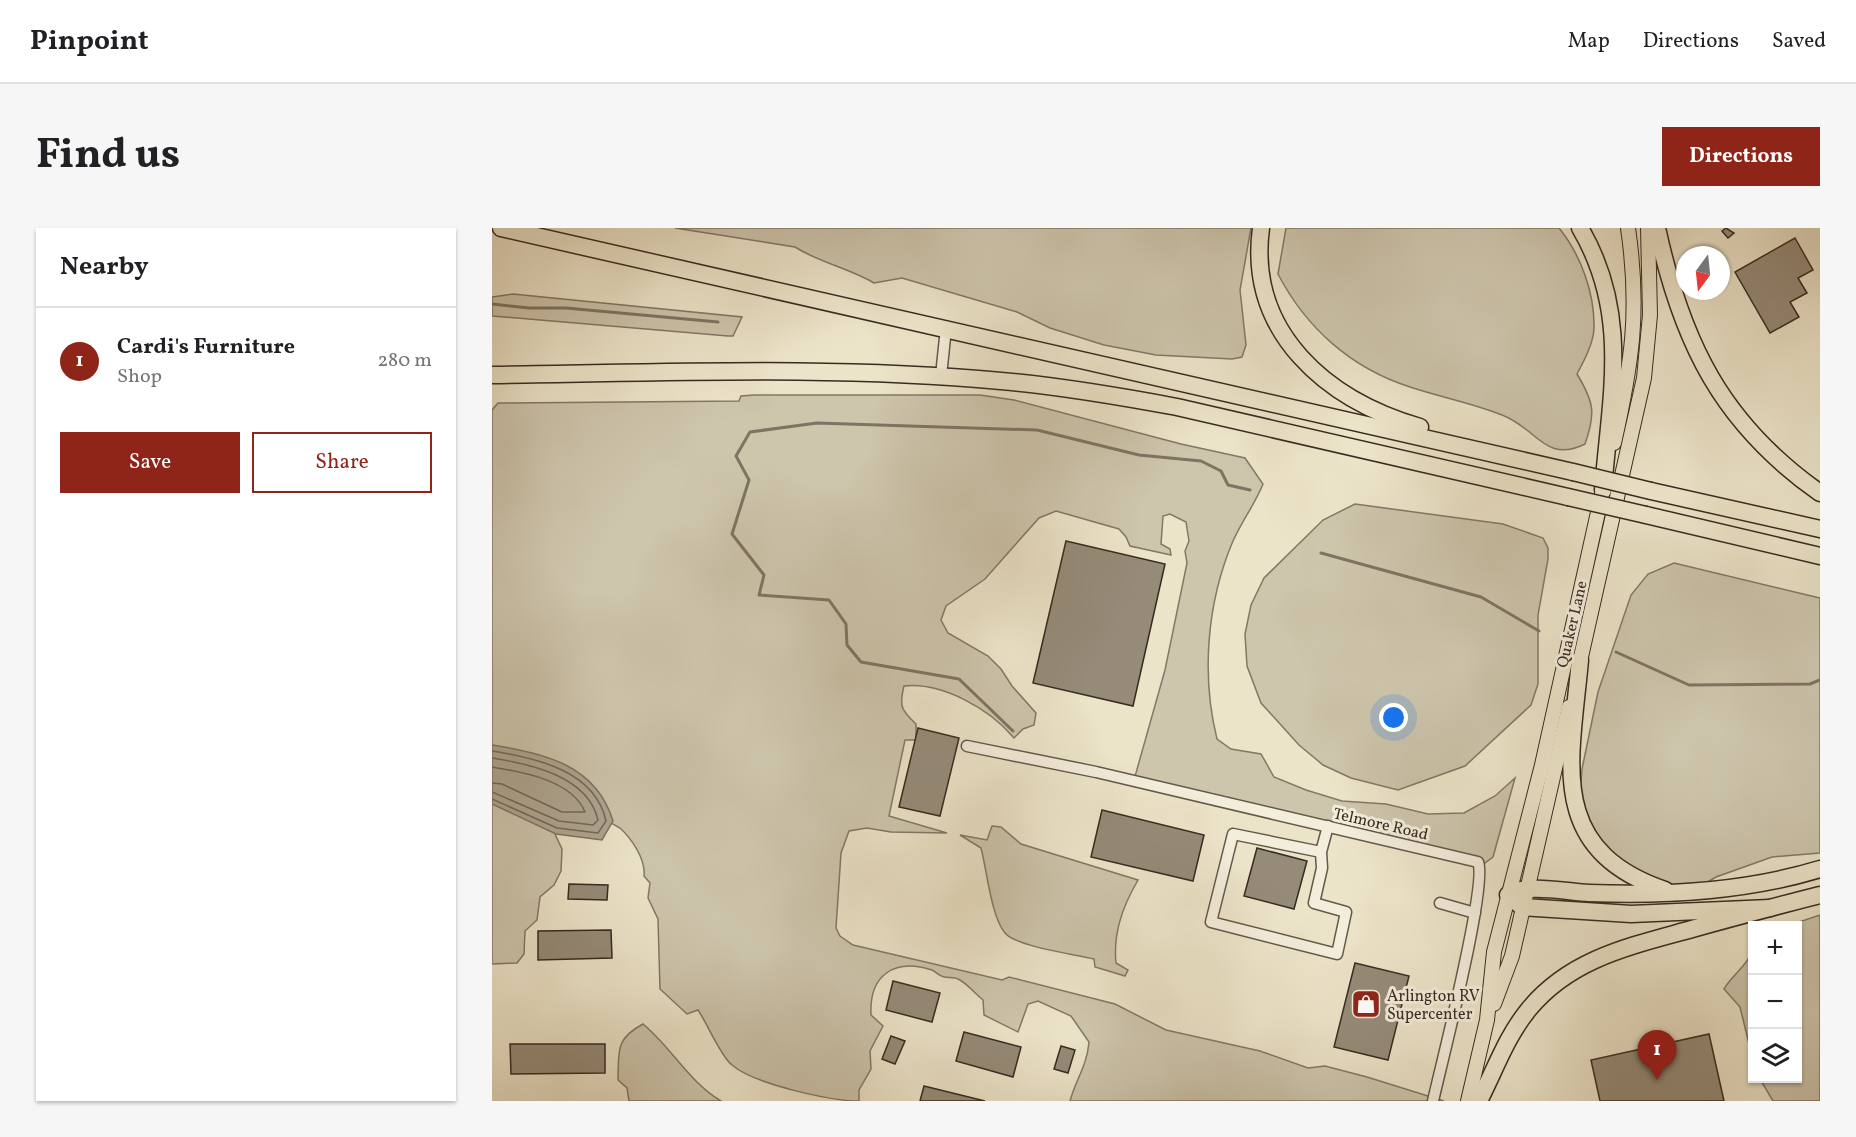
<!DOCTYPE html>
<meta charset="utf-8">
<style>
:root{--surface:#fff;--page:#f6f6f6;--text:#202124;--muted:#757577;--line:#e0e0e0;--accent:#8f2418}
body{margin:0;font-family:Vollkorn,serif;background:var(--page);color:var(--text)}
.controls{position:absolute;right:18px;bottom:18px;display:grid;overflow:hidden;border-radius:0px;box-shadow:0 2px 4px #0004}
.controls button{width:54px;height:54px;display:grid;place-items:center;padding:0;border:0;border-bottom:2px solid var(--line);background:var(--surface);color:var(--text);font:30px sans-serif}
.compass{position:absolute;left:1184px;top:18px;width:54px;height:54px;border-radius:50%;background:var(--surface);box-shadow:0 2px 4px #0004;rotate:195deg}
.you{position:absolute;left:902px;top:490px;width:21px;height:21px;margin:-15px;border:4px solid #fff;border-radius:50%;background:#1a73e8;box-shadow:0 0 0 9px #1a73e833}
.badge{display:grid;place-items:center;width:39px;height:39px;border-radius:50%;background:var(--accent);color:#fff;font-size:20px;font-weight:700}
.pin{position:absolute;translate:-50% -50px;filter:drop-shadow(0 2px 3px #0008)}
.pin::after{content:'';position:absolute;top:32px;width:21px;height:18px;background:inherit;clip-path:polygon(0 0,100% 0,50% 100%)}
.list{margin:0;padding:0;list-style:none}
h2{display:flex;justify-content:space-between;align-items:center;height:78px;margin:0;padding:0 24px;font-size:26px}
h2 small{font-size:20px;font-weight:400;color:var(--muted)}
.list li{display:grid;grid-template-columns:39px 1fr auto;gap:18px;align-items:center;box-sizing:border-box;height:108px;padding:0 24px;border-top:2px solid var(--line)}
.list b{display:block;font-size:22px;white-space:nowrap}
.list p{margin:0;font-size:20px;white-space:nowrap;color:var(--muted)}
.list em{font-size:20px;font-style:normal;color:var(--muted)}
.actions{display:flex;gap:12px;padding:18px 24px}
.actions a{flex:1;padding:14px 0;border:2px solid var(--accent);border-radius:0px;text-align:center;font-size:21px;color:var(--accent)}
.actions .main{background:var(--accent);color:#fff}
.icon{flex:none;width:33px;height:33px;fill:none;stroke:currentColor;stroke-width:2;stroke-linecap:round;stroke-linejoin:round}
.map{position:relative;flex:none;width:1328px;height:873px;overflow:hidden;border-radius:0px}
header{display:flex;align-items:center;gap:36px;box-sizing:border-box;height:84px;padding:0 30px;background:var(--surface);border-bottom:2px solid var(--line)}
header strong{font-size:28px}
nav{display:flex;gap:33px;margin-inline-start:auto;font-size:21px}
.intro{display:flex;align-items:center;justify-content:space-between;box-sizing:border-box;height:144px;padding:0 36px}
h1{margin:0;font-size:42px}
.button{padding:15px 27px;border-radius:0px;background:var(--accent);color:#fff;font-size:21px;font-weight:700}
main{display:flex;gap:36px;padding:0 36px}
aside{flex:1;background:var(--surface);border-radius:0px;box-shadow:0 2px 4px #0004}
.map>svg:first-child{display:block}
.green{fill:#cdc5ac;stroke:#827866;stroke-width:1.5}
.water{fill:#aea590;stroke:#7e7463;stroke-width:1.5}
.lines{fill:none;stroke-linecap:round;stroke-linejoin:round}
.shore{stroke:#726858;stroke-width:1.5}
.stream{stroke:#7e7463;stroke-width:3}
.building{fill:#958b78;stroke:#372b20;stroke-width:1.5}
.minor-casing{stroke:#64594a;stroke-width:13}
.major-casing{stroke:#372b20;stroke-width:16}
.highway-casing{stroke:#372b20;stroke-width:19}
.minor{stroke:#f3eddc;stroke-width:10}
.major{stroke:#ece4c9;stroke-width:14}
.highway{stroke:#ece4c9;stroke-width:16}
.highway-bridge-casing{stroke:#372b20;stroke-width:19;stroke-linecap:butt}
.highway-bridge{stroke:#ece4c9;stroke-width:16}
.labels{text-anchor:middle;stroke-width:6;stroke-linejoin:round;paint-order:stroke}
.street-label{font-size:16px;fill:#372b20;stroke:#f3eddc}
.poi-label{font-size:16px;fill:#372b20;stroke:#f3eddc;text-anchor:start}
</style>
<header>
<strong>Pinpoint</strong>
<nav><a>Map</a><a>Directions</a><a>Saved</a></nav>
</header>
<div class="intro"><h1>Find us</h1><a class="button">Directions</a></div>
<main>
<aside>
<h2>Nearby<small></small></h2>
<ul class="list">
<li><span class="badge">1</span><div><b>Cardi's Furniture</b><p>Shop</p></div><em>280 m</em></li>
</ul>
<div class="actions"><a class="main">Save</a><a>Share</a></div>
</aside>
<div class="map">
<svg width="1328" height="873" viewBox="0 0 1328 873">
<rect width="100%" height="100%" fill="#ece4c9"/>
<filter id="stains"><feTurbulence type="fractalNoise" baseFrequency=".00333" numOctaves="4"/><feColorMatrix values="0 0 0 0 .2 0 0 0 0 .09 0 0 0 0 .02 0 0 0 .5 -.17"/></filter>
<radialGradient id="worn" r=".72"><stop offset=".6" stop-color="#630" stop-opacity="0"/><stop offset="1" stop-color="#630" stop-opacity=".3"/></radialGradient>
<g class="green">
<path d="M183 0H759L748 62 754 117 750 129 740 131 664 127 612 117 558 100 525 84 410 50 382 55C357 40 328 35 303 19Z"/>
<path d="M794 0H1067C1089 27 1103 66 1102 101 1101 116 1092 133 1085 146 1102 174 1104 185 1093 216 1053 236 1045 200 1010 187 980 175 948 169 918 159 859 140 814 100 786 46Z"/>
<path d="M21 66 250 89 241 108H236L0 88V69Z"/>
<path d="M262 167H488L522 172 689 216 753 230 771 256C763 276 750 293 741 313 715 374 709 447 725 511L739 521 769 526 782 549 814 562 850 573 894 576 936 586 972 585 1003 568 1023 550 1001 629 989 638 642 552 673 442 695 335 693 323 697 313 694 294 678 286 671 288 669 316 678 321 679 327 638 318 634 309 627 301 564 283 547 290 493 351 454 378 449 392 456 405 496 428 509 441 520 458 544 485 542 497 531 501 522 510C498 481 450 454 412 458 407 478 409 482 424 496V512H413L397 588 455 605 399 604 375 600 357 603 349 625 344 700 348 708 361 717 510 752 517 749 623 776 674 802 768 823 816 840 833 838 875 849 952 873H578C584 851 595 838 597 814L579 788 546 773 536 776 526 804 492 787 491 772C483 766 475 755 466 751 462 749 456 750 452 749 447 748 444 744 440 742 402 730 377 747 379 787L391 798 378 823 379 841 367 862V873C338 873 262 856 240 837 229 829 215 795 206 782L195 786 168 761 166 691 156 670 158 655 152 648C154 631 139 610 128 600L0 527V182L6 175 247 173 249 168Z"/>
<path d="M863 276 1011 296 1051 310 1056 320V331L1046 387V456L1039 477 973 538 906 562 859 550 831 537 807 517 769 475 755 438 753 406 759 377 772 350 831 292Z"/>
<path d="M1182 335 1328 370V625L1280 629 1224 649 1206 660 1188 659 1138 644 1122 635 1087 580 1090 541 1106 464 1139 367 1156 346Z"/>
<path d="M0 570 62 604 70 621 69 643 62 657 48 669 45 692 33 703 32 726 25 735 0 736Z"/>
<path d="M500 598 509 599 529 616 646 652C631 678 621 704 624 735L636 742 633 748 603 739 602 731C582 726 525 719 513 705 499 688 495 643 489 620L468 607 495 612Z"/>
<path d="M1328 687V873H1281L1268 851 1306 850V698L1298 697Z"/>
<path d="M1260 724V828L1248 779 1232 761C1240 747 1254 739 1260 724Z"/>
<path d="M151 796C179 819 197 854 229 873H137L135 860 126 852C127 823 123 811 151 796Z"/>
</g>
<path class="water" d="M0 517C52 525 104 537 121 593L110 612 64 606 0 576Z"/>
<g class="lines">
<g class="shore">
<path d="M0 523C43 530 103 542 114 593L106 605 65 600 0 571"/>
<path d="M0 530C38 536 96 548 106 592L101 597 67 593 0 564"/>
<path d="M0 539C30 544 80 552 93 584H70L10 556 0 555"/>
</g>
<g class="stream">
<path d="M0 76 37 80H74L226 94"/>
<path d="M829 325 989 369 1047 403"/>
<path d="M1124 424 1197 457 1318 456 1328 452"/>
<path d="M521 503 467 451 369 434 355 417 354 396 337 372 267 367 272 347 240 306 257 252 244 228 258 204 325 195 545 202 647 227 709 233 729 243 736 257 758 262"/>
</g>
</g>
<g class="building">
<path d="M1234 0 1242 5 1236 10 1230 3Z"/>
<path d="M1303 10 1321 42 1306 50 1315 65 1298 74 1307 89 1278 105 1243 44Z"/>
<path d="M574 313 673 336 641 478 541 455Z"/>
<path d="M426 500 467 510 448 588 407 579Z"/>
<path d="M610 582 712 607 701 653 599 629Z"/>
<path d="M765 620 815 633 802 681 752 668Z"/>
<path d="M77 656 116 657 115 672 76 671Z"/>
<path d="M119 702 120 730 46 732V703Z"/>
<path d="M863 735 917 748 896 832 842 819Z"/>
<path d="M401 753 448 765 440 794 394 782Z"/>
<path d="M472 804 529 819 521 849 464 833Z"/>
<path d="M1217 806 1232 873H1108L1099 832Z"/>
<path d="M399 808 413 813 403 836 390 831Z"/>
<path d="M18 816H113V845L19 846Z"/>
<path d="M569 818 583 822 576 845 562 841Z"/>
<path d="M432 858 493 873H428Z"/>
</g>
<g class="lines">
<g class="minor-casing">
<g id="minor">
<path d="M449 148 454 100"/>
<path d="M475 518 604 544 986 634C996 656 949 837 941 873"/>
<path d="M829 624 830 640 822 675 854 684 845 726 719 694 741 606 829 624 836 598"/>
<path d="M948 675 983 685"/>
</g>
</g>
<g class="major-casing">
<g id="major">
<path d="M1122 215C1140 135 1148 83 1136 0"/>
<path d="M1086 442 1152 150 1158 87 1156 0"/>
<path d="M1002 776 1020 728 1077 479"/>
<path d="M976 873 995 792 1002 724 1050 537 1110 266"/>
</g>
</g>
<g class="highway-casing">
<g id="highway">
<path d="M9 0 1081 244"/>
<path d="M769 0C755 105 835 172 928 199"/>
<path d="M1088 0C1139 86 1118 170 1111 262"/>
<path d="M1165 0C1190 115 1230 196 1328 265"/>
<path d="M0 147C169 145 340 137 509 153 568 158 626 168 685 179L1076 269"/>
<path d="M1159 263 1328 301"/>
<path d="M1154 287 1328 328"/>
<path d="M1088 432C1079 533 1053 621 1173 662"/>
<path d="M1278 680 1139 686 1030 679 1016 667C1033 655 1075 664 1097 665 1174 668 1253 664 1328 641"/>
<path d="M987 873C1003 842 1014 809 1037 781 1079 730 1139 718 1200 701 1243 689 1285 678 1328 667"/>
</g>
</g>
<use href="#minor" class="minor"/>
<use href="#major" class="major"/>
<use href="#highway" class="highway"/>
<g class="highway-bridge-casing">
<g id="highway-bridge">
<path d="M1081 244 1159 263"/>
<path d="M1076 269 1154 287"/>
</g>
</g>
<use href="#highway-bridge" class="highway-bridge"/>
</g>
<defs>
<g id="shop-square" transform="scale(1.5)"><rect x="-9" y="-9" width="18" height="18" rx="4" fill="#8f2418" stroke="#f3eddc"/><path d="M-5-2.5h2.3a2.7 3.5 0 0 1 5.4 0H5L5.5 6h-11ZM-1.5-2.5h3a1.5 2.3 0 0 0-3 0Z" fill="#fff"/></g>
</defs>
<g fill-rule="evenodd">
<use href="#shop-square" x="874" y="776"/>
</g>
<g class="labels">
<g class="street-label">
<text transform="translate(1079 396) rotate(-77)" y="6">Quaker Lane</text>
<text transform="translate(889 595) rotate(13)" y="6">Telmore Road</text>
</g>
<g class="poi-label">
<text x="895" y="773">Arlington RV<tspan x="895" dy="18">Supercenter</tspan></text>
</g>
</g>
<rect width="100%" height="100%" filter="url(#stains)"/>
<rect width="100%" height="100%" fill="url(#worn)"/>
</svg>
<div class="controls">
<button>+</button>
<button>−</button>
<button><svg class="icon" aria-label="layers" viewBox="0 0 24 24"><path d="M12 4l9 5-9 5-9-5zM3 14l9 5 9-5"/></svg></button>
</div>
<svg class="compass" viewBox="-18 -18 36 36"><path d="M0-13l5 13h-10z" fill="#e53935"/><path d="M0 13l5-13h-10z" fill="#757577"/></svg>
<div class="you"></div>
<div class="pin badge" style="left:1165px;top:852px">1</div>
</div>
</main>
